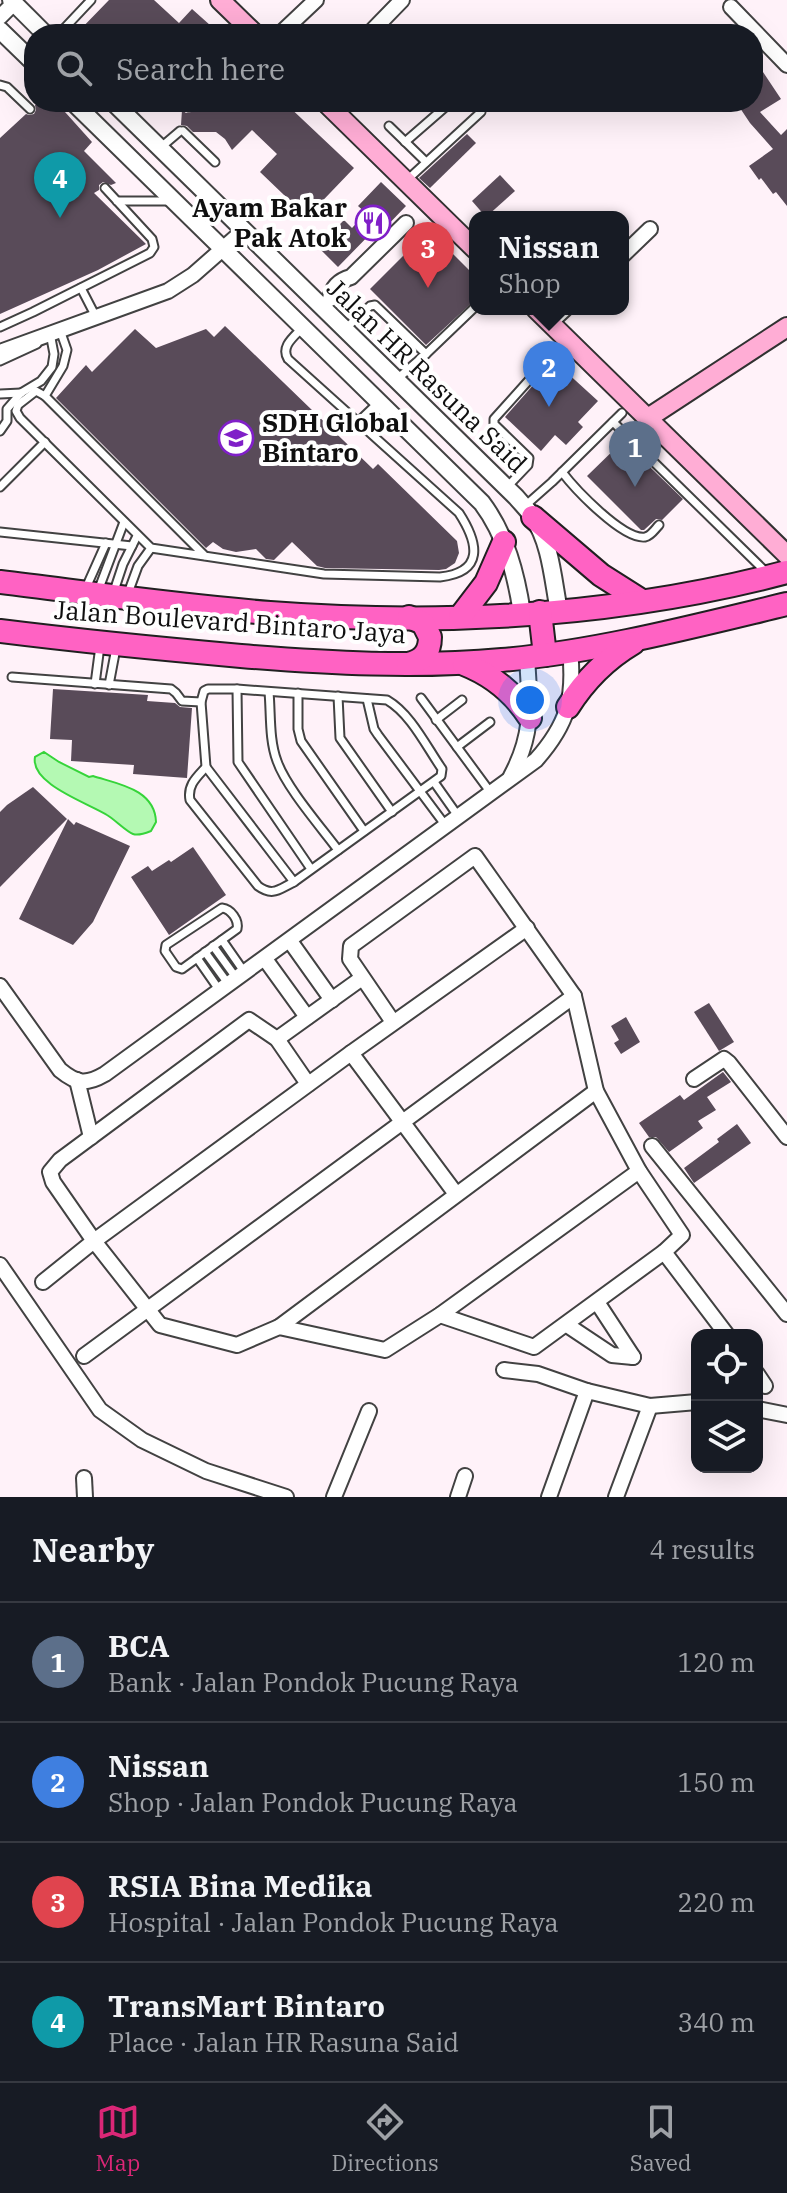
<!DOCTYPE html>
<meta charset="utf-8">
<style>
:root{--surface:#171b24;--page:#242831;--text:#f1f3f6;--muted:#9ea1a6;--line:#363941;--accent:#db2777}
body{margin:0;font-family:"IBM Plex Serif",serif;background:var(--page);color:var(--text)}
.controls{position:absolute;right:24px;bottom:24px;display:grid;overflow:hidden;border-radius:16px;box-shadow:0 8px 32px #0002}
.controls button{width:72px;height:72px;display:grid;place-items:center;padding:0;border:0;border-bottom:2px solid var(--line);background:var(--surface);color:var(--text);font:40px sans-serif}
.you{position:absolute;left:530px;top:700px;width:28px;height:28px;margin:-20px;border:6px solid #fff;border-radius:50%;background:#1a73e8;box-shadow:0 0 0 12px #1a73e833}
.badge{display:grid;place-items:center;width:52px;height:52px;border-radius:50%;background:var(--accent);color:#fff;font-size:26px;font-weight:700}
.pin{position:absolute;translate:-50% -66px;filter:drop-shadow(0 2px 4px #0008)}
.pin::after{content:'';position:absolute;top:42px;width:28px;height:24px;background:inherit;clip-path:polygon(0 0,100% 0,50% 100%)}
.popup{position:absolute;left:469px;top:211px;width:160px;height:104px;box-sizing:border-box;display:grid;place-content:center;border-radius:16px;background:var(--surface);filter:drop-shadow(0 2px 6px #0005);font-size:26px;white-space:nowrap;color:var(--muted)}
.popup b{font-size:30px;color:var(--text)}
.popup::after{content:'';position:absolute;left:50%;top:100%;margin-left:-16px;border:16px solid transparent;border-top-color:var(--surface)}
.list{margin:0;padding:0;list-style:none}
h2{display:flex;justify-content:space-between;align-items:center;height:104px;margin:0;padding:0 32px;font-size:34px}
h2 small{font-size:26px;font-weight:400;color:var(--muted)}
.list li{display:grid;grid-template-columns:52px 1fr auto;gap:24px;align-items:center;box-sizing:border-box;height:120px;padding:0 32px;border-top:2px solid var(--line)}
.list b{display:block;font-size:30px;white-space:nowrap}
.list p{margin:0;font-size:26px;white-space:nowrap;color:var(--muted)}
.list em{font-size:26px;font-style:normal;color:var(--muted)}
.icon{flex:none;width:44px;height:44px;fill:none;stroke:currentColor;stroke-width:2;stroke-linecap:round;stroke-linejoin:round}
.map{position:relative;flex:none;width:787px;height:1497px;overflow:hidden}
.search{position:absolute;background:var(--surface);box-shadow:0 8px 32px #0002;left:24px;right:24px;top:24px;height:88px;display:flex;align-items:center;gap:20px;box-sizing:border-box;padding:0 28px;border-radius:32px;color:var(--muted);font-size:30px}
.sheet{height:584px;background:var(--surface)}
nav{display:flex;justify-content:space-around;align-items:center;box-sizing:border-box;height:112px;border-top:2px solid var(--line);background:var(--surface);font-size:22px;color:var(--muted)}
nav a{display:grid;justify-items:center;gap:4px}
nav .on{color:var(--accent)}
.map>svg:first-child{display:block}
.water{fill:#b4f9b3;stroke:#36d43a;stroke-width:2}
.building{fill:#594b59}
.lines{fill:none;stroke-linecap:round;stroke-linejoin:round}
.service-casing{stroke:#424242;stroke-width:11}
.minor-casing{stroke:#424242;stroke-width:18}
.tertiary-casing{stroke:#424242;stroke-width:20}
.secondary-casing{stroke:#313131;stroke-width:22}
.primary-casing{stroke:#202020;stroke-width:26}
.service{stroke:#fff;stroke-width:7}
.minor{stroke:#fff;stroke-width:14}
.tertiary{stroke:#fff;stroke-width:16}
.secondary{stroke:#ffadd5;stroke-width:18}
.primary{stroke:#ff62c3;stroke-width:22}
.labels{text-anchor:middle;stroke-width:8;stroke-linejoin:round;paint-order:stroke}
.poi-label{font-size:26px;font-weight:bold;fill:#0f0f0f;stroke:#fff;text-anchor:end}
.street-label{font-size:26px;fill:#0f0f0f;stroke:#fff}
</style>
<div class="map">
<svg width="787" height="1497" viewBox="0 0 787 1497">
<rect width="100%" height="100%" fill="#fff2f9"/>
<path class="water" d="M44 752 59 762 89 777 93 776C118 784 155 789 156 822L151 831C146 833 139 836 133 834 127 832 114 819 107 815 88 803 30 784 35 757Z"/>
<g class="building">
<path d="M109 0H154L179 23 192 9 220 34H76Z"/>
<path d="M763 72 781 99 760 112 781 135 787 129V206L776 192 773 194 761 178 759 180 749 166 773 149 750 123 736 102H753V78Z"/>
<path d="M38 102H56L92 142 84 151 116 183 111 185 103 182 99 185V190L94 193 146 244 98 270 0 314V138L26 114 29 115 34 114 36 110 35 105Z"/>
<path d="M196 102H284L354 168 307 217 260 172 277 154 252 130 232 150 225 139 216 132H193L187 126 181 125 182 110 186 113 191 112Z"/>
<path d="M467 134 476 143 430 188 419 178Z"/>
<path d="M500 175 515 191 486 217 472 201Z"/>
<path d="M381 182 406 206 382 231 378 226 338 267 318 247 344 220 352 228 366 213 358 206Z"/>
<path d="M429 230 475 276V300L426 345 370 289Z"/>
<path d="M225 326 373 469 378 464 457 541 459 553 455 563 446 569 439 570 325 568 317 566 292 542 274 560 266 559 256 549 236 552 223 549 213 542 206 548 56 398 86 365 92 372 135 329 156 348 206 329 214 337Z"/>
<path d="M553 360 598 401 578 422 583 427 566 445 555 435 541 451 505 417 552 364Z"/>
<path d="M623 441 683 499 662 520 656 519 644 530H641L587 476Z"/>
<path d="M53 689 148 695 147 701 175 703 180 707 192 708 187 778 133 774 134 765 71 761 72 740 50 739Z"/>
<path d="M33 787 67 819 0 887V812L7 805Z"/>
<path d="M68 819 74 825 76 822 130 846 93 922 73 945 19 919Z"/>
<path d="M193 847 226 895 169 935 131 877 148 866 152 871 169 860 171 862Z"/>
<path d="M709 1003 734 1042 719 1051 694 1012Z"/>
<path d="M626 1017 640 1042 621 1054 614 1043 619 1040 611 1026Z"/>
<path d="M723 1072 731 1082 707 1097 716 1110 698 1121 703 1128 669 1152 656 1137H649L639 1123 680 1095 684 1100Z"/>
<path d="M737 1124 751 1143 694 1183 684 1168 719 1142 717 1139Z"/>
</g>
<g class="lines">
<g class="service-casing">
<g id="service">
<path d="M59 34 91 0"/>
<path d="M0 85 7 87 30 109"/>
<path d="M188 107 190 102"/>
<path d="M389 126 426 162"/>
<path d="M183 131 215 162"/>
<path d="M405 142 451 102"/>
<path d="M160 148 180 131"/>
<path d="M406 181 481 112"/>
<path d="M117 201H170"/>
<path d="M81 288 96 317"/>
<path d="M0 327 33 312 150 253 154 247 152 239 105 188"/>
<path d="M345 329 370 306 375 305 426 354 396 380"/>
<path d="M426 354 475 307"/>
<path d="M0 361 37 344"/>
<path d="M0 394 21 393"/>
<path d="M45 396 63 366 67 350 60 330"/>
<path d="M358 422 379 402"/>
<path d="M613 422 766 572"/>
<path d="M0 431 7 421V409L21 393 41 381 52 367 54 354 50 333"/>
<path d="M562 472C575 489 623 540 645 537 651 536 655 529 659 525"/>
<path d="M0 487 45 442"/>
<path d="M507 487 528 465 529 458 494 424V419L547 360"/>
<path d="M526 505 552 482 622 413"/>
<path d="M0 532 132 546 137 536"/>
<path d="M205 556 45 396 36 391 18 405 16 411 20 418 151 548 324 574 440 577C484 572 479 544 459 513L288 359C280 346 295 336 303 327"/>
<path d="M85 590 106 543"/>
<path d="M98 591 124 522"/>
<path d="M113 594 123 564 132 546"/>
<path d="M127 596 138 566 151 548"/>
<path d="M12 677 171 689 176 693 182 701 201 702"/>
<path d="M95 684 100 646"/>
<path d="M109 685 116 648"/>
<path d="M208 689H237L387 700C411 714 426 746 442 769L441 776 294 882C279 889 273 897 258 886L190 800C187 785 197 777 206 767L201 702 204 691Z"/>
<path d="M237 689 238 762 311 869"/>
<path d="M269 692C271 714 269 740 277 761 286 787 320 826 338 850"/>
<path d="M298 693V729L301 741 364 831"/>
<path d="M338 696 340 738 392 812"/>
<path d="M421 698 491 793"/>
<path d="M367 699 374 729 378 735 446 826"/>
<path d="M436 720 462 700"/>
<path d="M457 747 490 722"/>
<path d="M206 767 294 882"/>
<path d="M434 782 458 816"/>
<path d="M222 908C231 909 239 920 237 929L182 969 176 967 165 951 166 945Z"/>
<path d="M222 940 245 973"/>
<path d="M213 946 237 979"/>
<path d="M205 952 229 985"/>
<path d="M197 958 220 991"/>
</g>
</g>
<g class="minor-casing">
<g id="minor">
<path d="M731 7 787 65"/>
<path d="M0 17 14 3"/>
<path d="M280 34 316 0"/>
<path d="M369 34 402 0"/>
<path d="M623 255 650 229"/>
<path d="M330 299C332 287 340 280 351 277L406 223"/>
<path d="M550 323 565 309"/>
<path d="M0 352 168 291 193 275 243 231"/>
<path d="M511 776C534 733 530 705 527 658"/>
<path d="M290 941 332 1000"/>
<path d="M265 959 307 1017"/>
<path d="M0 986 60 1070C77 1084 86 1085 105 1074L536 760C568 724 575 697 570 651"/>
<path d="M393 1022 350 959 351 946 475 856 574 996 596 1091 639 1171 682 1235 664 1252 534 1347 440 1315"/>
<path d="M277 1039 362 978"/>
<path d="M351 1053 456 1194"/>
<path d="M694 1079 724 1059 729 1063 787 1137"/>
<path d="M77 1080 91 1137"/>
<path d="M308 1084 277 1039 249 1020 60 1160 50 1172 53 1182 94 1241 160 1325 237 1345 279 1327 385 1350 440 1315 639 1171"/>
<path d="M652 1146 787 1314"/>
<path d="M664 1252 727 1335"/>
<path d="M0 1265 100 1410 142 1440 206 1471 286 1497"/>
<path d="M43 1282 94 1241 351 1053 527 928"/>
<path d="M597 1302 633 1357"/>
<path d="M567 1325 612 1355 633 1357"/>
<path d="M279 1327 596 1091"/>
<path d="M84 1356 574 996"/>
<path d="M504 1370 538 1374 587 1391 650 1406 697 1402"/>
<path d="M757 1374 765 1386"/>
<path d="M757 1409 787 1415"/>
<path d="M84 1478 85 1497"/>
<path d="M334 1497 369 1411"/>
<path d="M458 1497 465 1476"/>
<path d="M549 1497 587 1391"/>
<path d="M616 1497 650 1406"/>
</g>
</g>
<g class="tertiary-casing">
<g id="tertiary">
<path d="M11 0 45 34"/>
<path d="M0 30 34 63"/>
<path d="M73 102 482 503C506 535 516 574 522 613"/>
<path d="M113 102 516 497C522 504 528 510 533 517 551 543 553 581 559 611"/>
</g>
</g>
<g class="secondary-casing">
<g id="secondary">
<path d="M220 0 255 34"/>
<path d="M325 102 475 249"/>
<path d="M536 309 787 555"/>
<path d="M648 418 787 327"/>
</g>
</g>
<g class="primary-casing">
<g id="primary">
<path d="M533 517 601 575 642 601"/>
<path d="M0 582C90 593 180 606 270 613 442 626 620 616 787 572"/>
<path d="M540 612 545 655"/>
<path d="M460 617 486 583 504 542"/>
<path d="M0 631C80 641 161 649 241 656 328 663 415 668 502 660 596 652 695 626 787 604"/>
<path d="M408 664C423 661 430 652 430 637L423 623 409 617"/>
<path d="M464 664C492 675 514 693 530 718"/>
<path d="M568 707C585 680 606 659 633 643"/>
</g>
</g>
<use href="#service" class="service"/>
<use href="#minor" class="minor"/>
<use href="#tertiary" class="tertiary"/>
<use href="#secondary" class="secondary"/>
<use href="#primary" class="primary"/>
</g>
<defs>
<g id="restaurant-ring" transform="scale(1.8)"><circle r="9.5" fill="#fff" stroke="#801fc8" stroke-width="1.5"/><path d="M-5-6h1v4h1v-4h1v4h1v-4h1v5L-1.5 .5V6h-2V.5L-5-1ZM5-6V6H3V1.5H1.5Q1.5-4 5-6Z" fill="#801fc8"/></g>
<g id="school-ring" transform="scale(1.8)"><circle r="9.5" fill="#fff" stroke="#801fc8" stroke-width="1.5"/><path d="M0-5L7-2L0 1L-7-2ZM-4 1L0 2.5L4 1V4Q0 6-4 4Z" fill="#801fc8"/></g>
</defs>
<g fill-rule="evenodd">
<use href="#restaurant-ring" x="373" y="223"/>
<use href="#school-ring" x="236" y="438"/>
</g>
<g class="labels">
<g class="poi-label">
<text x="347" y="217">Ayam Bakar<tspan x="347" dy="30">Pak Atok</tspan></text>
<text x="262" y="432" text-anchor="start">SDH Global<tspan x="262" dy="30">Bintaro</tspan></text>
</g>
<g class="street-label">
<text transform="translate(427 376) rotate(44)" y="9">Jalan HR Rasuna Said</text>
<text transform="translate(230 622) rotate(4)" y="9">Jalan Boulevard Bintaro Jaya</text>
</g>
</g>
</svg>
<div class="controls">
<button><svg class="icon" aria-label="locate" viewBox="0 0 24 24"><circle cx="12" cy="12" r="6"/><path d="M12 2v4M12 18v4M2 12h4M18 12h4"/></svg></button>
<button><svg class="icon" aria-label="layers" viewBox="0 0 24 24"><path d="M12 4l9 5-9 5-9-5zM3 14l9 5 9-5"/></svg></button>
</div>
<div class="you"></div>
<div class="pin badge" style="left:635px;top:487px;background:#5c6f8a">1</div>
<div class="pin badge" style="left:549px;top:407px;background:#3f7fe0">2</div>
<div class="popup"><b>Nissan</b>Shop</div>
<div class="pin badge" style="left:428px;top:288px;background:#e0444e">3</div>
<div class="pin badge" style="left:60px;top:218px;background:#0f9aa8">4</div>
<div class="search"><svg class="icon" aria-label="search" viewBox="0 0 24 24"><circle cx="10" cy="10" r="6"/><path d="M15 15l6 6"/></svg>Search here</div>
</div>
<section class="sheet">
<h2>Nearby<small>4 results</small></h2>
<ul class="list">
<li><span class="badge" style="background:#5c6f8a">1</span><div><b>BCA</b><p>Bank · Jalan Pondok Pucung Raya</p></div><em>120 m</em></li>
<li><span class="badge" style="background:#3f7fe0">2</span><div><b>Nissan</b><p>Shop · Jalan Pondok Pucung Raya</p></div><em>150 m</em></li>
<li><span class="badge" style="background:#e0444e">3</span><div><b>RSIA Bina Medika</b><p>Hospital · Jalan Pondok Pucung Raya</p></div><em>220 m</em></li>
<li><span class="badge" style="background:#0f9aa8">4</span><div><b>TransMart Bintaro</b><p>Place · Jalan HR Rasuna Said</p></div><em>340 m</em></li>
</ul>
</section>
<nav>
<a class="on"><svg class="icon" aria-label="map" viewBox="0 0 24 24"><path d="M3 6l6-2 6 2 6-2v14l-6 2-6-2-6 2zM9 4v14M15 6v14"/></svg>Map</a>
<a><svg class="icon" aria-label="directions" viewBox="0 0 24 24"><path d="M12 3l9 9-9 9-9-9zM9 14v-3h6M13 9l2 2-2 2"/></svg>Directions</a>
<a><svg class="icon" aria-label="saved" viewBox="0 0 24 24"><path d="M7 4h10v16l-5-4-5 4z"/></svg>Saved</a>
</nav>
